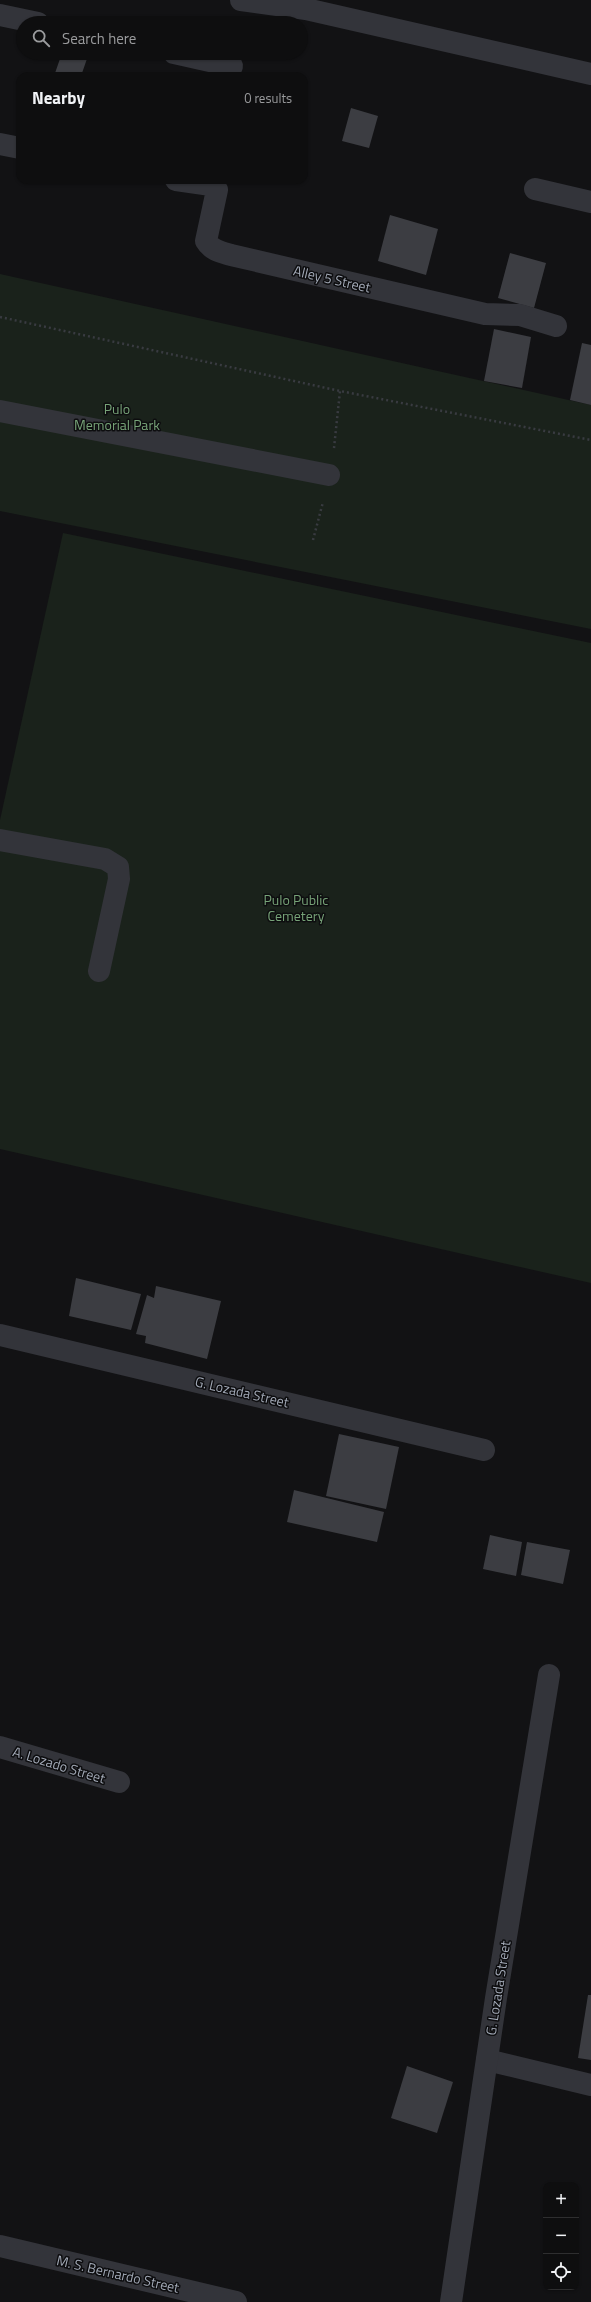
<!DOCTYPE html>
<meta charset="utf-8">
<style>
:root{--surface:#0e0e0f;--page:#171718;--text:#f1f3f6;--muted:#9b9c9e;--line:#2e2e2f}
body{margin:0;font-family:"Titillium Web",sans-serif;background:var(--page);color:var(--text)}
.controls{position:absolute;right:12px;bottom:12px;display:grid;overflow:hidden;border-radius:8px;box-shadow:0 1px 3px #0004}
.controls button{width:36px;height:36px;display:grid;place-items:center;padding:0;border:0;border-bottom:1px solid var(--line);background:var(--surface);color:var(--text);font:20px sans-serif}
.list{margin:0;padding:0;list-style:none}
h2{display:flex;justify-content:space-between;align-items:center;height:52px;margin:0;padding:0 16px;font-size:17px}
h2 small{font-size:13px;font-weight:400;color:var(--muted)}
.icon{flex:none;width:22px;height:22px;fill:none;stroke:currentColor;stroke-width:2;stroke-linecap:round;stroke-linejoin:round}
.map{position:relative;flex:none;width:591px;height:2302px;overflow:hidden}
.search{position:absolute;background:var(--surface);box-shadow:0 1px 3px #0004;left:16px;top:16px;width:292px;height:44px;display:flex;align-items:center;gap:10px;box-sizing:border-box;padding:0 14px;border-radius:22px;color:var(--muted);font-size:15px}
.panel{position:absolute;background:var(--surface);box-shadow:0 1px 3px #0004;left:16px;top:72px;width:292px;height:112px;border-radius:12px}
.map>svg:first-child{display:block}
.green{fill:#1a221b}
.building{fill:#3c3d42}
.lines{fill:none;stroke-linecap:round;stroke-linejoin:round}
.path{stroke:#393b41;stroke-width:2.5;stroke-dasharray:2 3;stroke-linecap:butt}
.minor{stroke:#33343a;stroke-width:22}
.labels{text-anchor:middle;stroke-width:3;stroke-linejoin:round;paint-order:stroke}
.street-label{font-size:14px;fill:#a2a9b6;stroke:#0d0d0f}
.park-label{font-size:14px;fill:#77a378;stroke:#0d0d0f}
</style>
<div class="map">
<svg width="591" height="2302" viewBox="0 0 591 2302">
<rect width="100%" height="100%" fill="#121214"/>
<g class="green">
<path d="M0 274 591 405V629L0 511Z"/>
<path d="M63 533 591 643V1283L0 1149V820Z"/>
</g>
<g class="building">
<path d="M62 53H89L81 76H54Z"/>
<path d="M351 108 378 116 369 148 342 141Z"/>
<path d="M390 215 438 229 426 275 378 261Z"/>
<path d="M510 253 546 263 534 308 498 298Z"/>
<path d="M494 329 531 337 522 388 484 381Z"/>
<path d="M582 343 591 345V405L570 400Z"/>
<path d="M76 1278 141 1294 131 1330 69 1316Z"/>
<path d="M156 1286 221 1301 207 1359 145 1343 146 1336 136 1334 147 1295 154 1298Z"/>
<path d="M339 1434 399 1447 386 1509 326 1496Z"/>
<path d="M294 1490 384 1512 377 1542 287 1522Z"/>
<path d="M490 1535 522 1542 516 1576 483 1569Z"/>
<path d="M527 1542 570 1550 563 1584 521 1575Z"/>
<path d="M588 1995H591V2060L578 2058Z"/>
<path d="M407 2066 453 2082 437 2133 391 2118Z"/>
</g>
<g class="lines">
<g class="path">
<path d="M0 317 340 391 591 440"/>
<path d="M334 448 340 391"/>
<path d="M313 540 323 502"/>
</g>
<g class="minor">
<path d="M241 0 306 9 591 74"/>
<path d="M0 15 38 23"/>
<path d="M174 53 232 66"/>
<path d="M0 144 20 148"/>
<path d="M176 180 211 185 217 190 206 241C211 250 221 252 231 255L485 314 520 315 556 326"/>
<path d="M535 189 591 202"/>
<path d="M0 411 329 475"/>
<path d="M0 840 105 859 118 867 119 879 99 971"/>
<path d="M0 1335 484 1450"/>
<path d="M0 1747 119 1782"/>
<path d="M487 2060 591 2085"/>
<path d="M0 2246 236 2302"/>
<path d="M451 2302 496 1998 549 1675"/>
</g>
</g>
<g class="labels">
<g class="street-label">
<text transform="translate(332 279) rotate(13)" y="5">Alley 5 Street</text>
<text transform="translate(242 1392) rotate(13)" y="5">G. Lozada Street</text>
<text transform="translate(59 1765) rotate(17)" y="5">A. Lozado Street</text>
<text transform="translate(498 1988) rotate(-81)" y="5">G. Lozada Street</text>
<text transform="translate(118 2274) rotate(13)" y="5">M. S. Bernardo Street</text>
</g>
<g class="park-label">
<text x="117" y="414">Pulo<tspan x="117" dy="16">Memorial Park</tspan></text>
<text x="296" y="905">Pulo Public<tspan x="296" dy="16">Cemetery</tspan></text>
</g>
</g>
</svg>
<div class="controls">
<button>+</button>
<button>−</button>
<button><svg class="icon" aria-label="locate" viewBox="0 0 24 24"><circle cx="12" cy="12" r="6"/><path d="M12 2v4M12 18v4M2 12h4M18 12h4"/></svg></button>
</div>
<div class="search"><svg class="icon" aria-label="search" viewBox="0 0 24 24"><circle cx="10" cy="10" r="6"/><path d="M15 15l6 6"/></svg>Search here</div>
<section class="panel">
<h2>Nearby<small>0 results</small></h2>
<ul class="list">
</ul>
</section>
</div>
